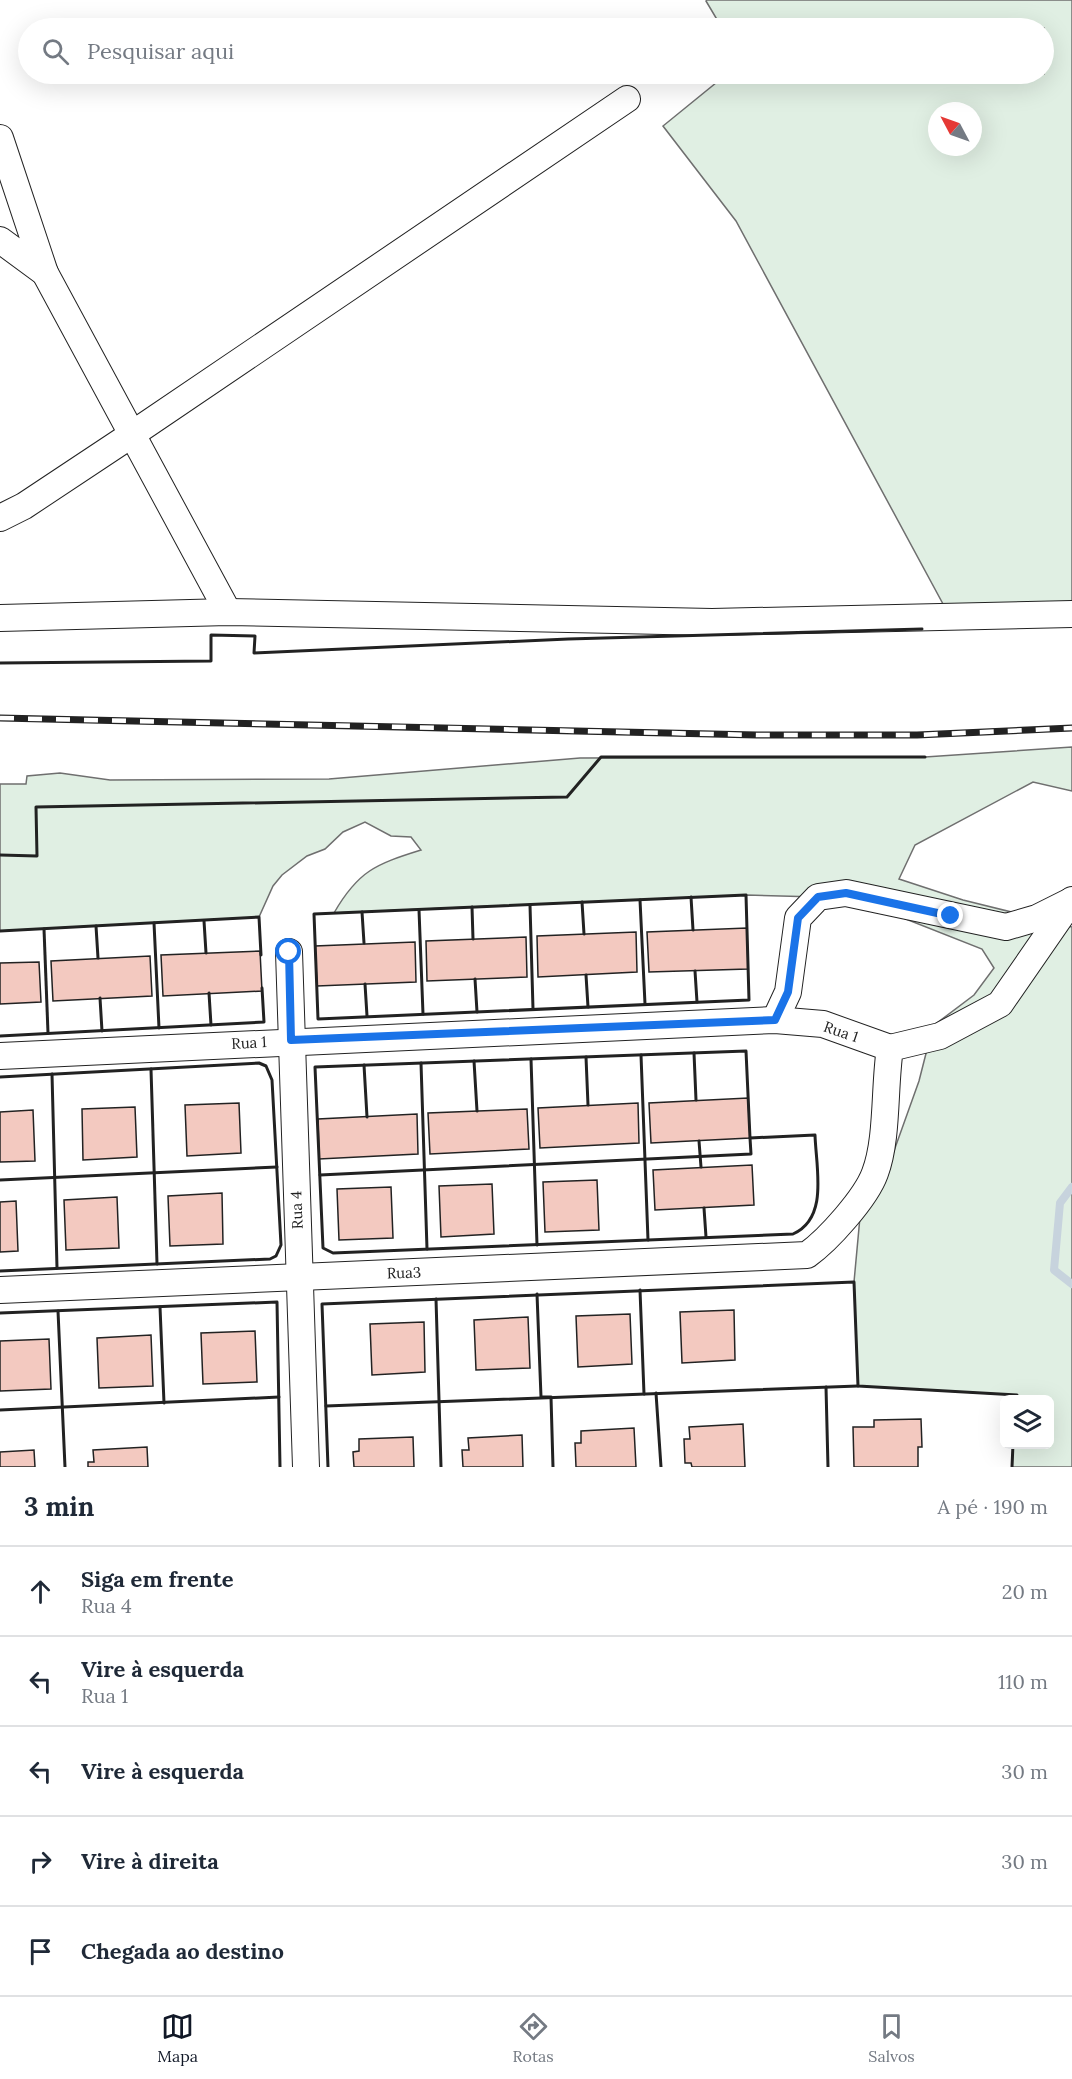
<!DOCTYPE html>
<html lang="pt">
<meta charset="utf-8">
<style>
:root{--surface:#fff;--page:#f6f6f7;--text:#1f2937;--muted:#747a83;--line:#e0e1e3;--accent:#111827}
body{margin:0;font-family:Lora,serif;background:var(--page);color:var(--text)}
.controls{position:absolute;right:18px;bottom:18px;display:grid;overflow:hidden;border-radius:9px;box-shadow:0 6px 24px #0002}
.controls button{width:54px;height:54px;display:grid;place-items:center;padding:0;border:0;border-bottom:2px solid var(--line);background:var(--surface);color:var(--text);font:30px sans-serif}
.compass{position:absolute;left:928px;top:102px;width:54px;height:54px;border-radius:50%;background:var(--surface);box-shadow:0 6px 24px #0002;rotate:311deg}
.stop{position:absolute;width:18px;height:18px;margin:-14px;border:4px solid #1a73e8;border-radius:50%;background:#fff}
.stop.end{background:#1a73e8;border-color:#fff;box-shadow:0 2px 6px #0008}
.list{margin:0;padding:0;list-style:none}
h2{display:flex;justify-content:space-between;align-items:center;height:78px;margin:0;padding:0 24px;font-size:26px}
h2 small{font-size:20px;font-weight:400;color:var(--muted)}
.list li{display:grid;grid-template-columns:39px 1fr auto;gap:18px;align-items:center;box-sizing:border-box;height:90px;padding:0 24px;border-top:2px solid var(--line)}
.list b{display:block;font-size:22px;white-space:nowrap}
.list p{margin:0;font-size:20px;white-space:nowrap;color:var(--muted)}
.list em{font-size:20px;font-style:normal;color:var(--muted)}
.icon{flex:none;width:33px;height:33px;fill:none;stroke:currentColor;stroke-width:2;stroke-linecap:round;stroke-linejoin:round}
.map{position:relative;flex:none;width:1072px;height:1467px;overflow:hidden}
.search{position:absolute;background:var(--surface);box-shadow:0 6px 24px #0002;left:18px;right:18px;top:18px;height:66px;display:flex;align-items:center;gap:15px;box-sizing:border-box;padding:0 21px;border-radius:33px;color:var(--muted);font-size:22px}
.sheet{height:528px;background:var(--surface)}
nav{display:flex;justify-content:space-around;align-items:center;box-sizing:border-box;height:84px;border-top:2px solid var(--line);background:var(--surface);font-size:16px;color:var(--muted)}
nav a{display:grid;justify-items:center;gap:3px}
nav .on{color:var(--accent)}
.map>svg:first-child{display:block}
.green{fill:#e0efe3;stroke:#6f6f6f;stroke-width:1.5;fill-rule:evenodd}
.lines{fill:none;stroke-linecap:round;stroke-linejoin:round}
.stream{stroke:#c7d3dd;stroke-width:8}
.building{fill:#f3c9c0;stroke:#222;stroke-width:1.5}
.minor-casing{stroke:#222;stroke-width:28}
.minor{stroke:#fff;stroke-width:26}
.rail-casing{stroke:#222;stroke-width:7}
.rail{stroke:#fff;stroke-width:4.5;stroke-dasharray:14;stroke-linecap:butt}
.wall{stroke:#222;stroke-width:3}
.route{stroke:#1a73e8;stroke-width:8}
.labels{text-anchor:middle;stroke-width:4.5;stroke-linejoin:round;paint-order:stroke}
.street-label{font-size:15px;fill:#222;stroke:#fff}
</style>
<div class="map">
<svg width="1072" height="1467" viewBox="0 0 1072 1467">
<rect width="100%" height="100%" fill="#fff"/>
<g class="green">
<path d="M707 0H1072V614L949 615 736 221 663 126 727 74H1044V28H722L706 1ZM937 111H973V147H937Z"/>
<path d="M1072 747V791L1033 782 915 845 899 879 963 900 1072 927V1467H1012L1013 1445 1050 1444V1400L1017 1399 1016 1395 858 1386 854 1282 860 1217 880 1190 919 1081 933 1026 974 995 994 968 982 949 883 910 818 897 746 895 334 913C358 871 376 864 421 850L411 837 391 836 365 822 343 832 325 849 307 856 282 875 273 886 259 917 0 931V784H26L27 776 60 773 110 780 329 779 580 758 925 757Z"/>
</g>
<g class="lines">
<path class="stream" d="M1072 1187 1060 1203 1054 1270 1072 1284"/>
</g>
<g class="building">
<path d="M747 928 748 969 649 972 647 932Z"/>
<path d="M636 932 637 972 538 977 537 936Z"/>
<path d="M526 937 527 977 427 981 426 941Z"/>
<path d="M415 942 416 982 317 986 315 946Z"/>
<path d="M260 951 262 991 163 996 161 955Z"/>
<path d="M150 956 152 996 53 1001 51 961Z"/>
<path d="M39 962 41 1002 0 1004V963Z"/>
<path d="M748 1098 750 1138 651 1143 649 1103Z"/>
<path d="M239 1103 241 1153 187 1156 185 1105Z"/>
<path d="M638 1103 639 1143 540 1148 538 1108Z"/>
<path d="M135 1107 137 1157 83 1160 82 1109Z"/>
<path d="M527 1109 529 1149 430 1154 428 1113Z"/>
<path d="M33 1110 35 1161 0 1162V1112Z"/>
<path d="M417 1114 418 1154 319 1159 318 1119Z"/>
<path d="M752 1165 754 1205 655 1210 653 1170Z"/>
<path d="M597 1180 599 1230 545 1232 543 1182Z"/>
<path d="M492 1184 494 1234 441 1237 439 1186Z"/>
<path d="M391 1187 393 1238 339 1240 337 1189Z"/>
<path d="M222 1193 223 1244 170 1246 168 1196Z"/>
<path d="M117 1197 119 1248 66 1250 64 1200Z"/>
<path d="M16 1201 18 1251 0 1252V1202Z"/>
<path d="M734 1310 735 1360 682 1363 680 1312Z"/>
<path d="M630 1314 632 1364 578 1367 576 1316Z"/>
<path d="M528 1317 530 1368 476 1370 474 1320Z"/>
<path d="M424 1322 425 1372 372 1375 370 1324Z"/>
<path d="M255 1331 257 1382 203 1384 201 1333Z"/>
<path d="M151 1335 153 1386 99 1388 97 1338Z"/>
<path d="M49 1339 51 1389 0 1391V1341Z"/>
<path d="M921 1419 922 1447H918V1467H854L853 1427H874V1420Z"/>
<path d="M743 1424 745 1467H692L691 1463H685L684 1439H690L689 1427Z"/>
<path d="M634 1428 636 1467H576L575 1443H581V1431Z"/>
<path d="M522 1435 523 1467H463L462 1450H469L468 1438Z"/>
<path d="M413 1437 414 1467H354L353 1452 359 1451V1439Z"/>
<path d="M147 1447 148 1467H88V1462H94L93 1450Z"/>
<path d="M34 1450 35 1467H0V1452Z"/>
</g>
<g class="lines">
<g class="minor-casing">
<g id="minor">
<path d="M0 138 45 273 0 240"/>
<path d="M45 273 228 612"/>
<path d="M0 518 24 506 131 435 627 99"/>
<path d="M0 618 228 612 712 622 1072 614"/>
<path d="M289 952 306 1467"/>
<path d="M775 1020 788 992 798 918 818 897 846 893 1006 927 1037 918 1069 902"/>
<path d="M0 1056 775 1020 823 1024 890 1048"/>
<path d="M0 1290 807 1255C828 1240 866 1198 875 1173 888 1139 884 1086 890 1048L940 1036 1000 1004 1072 900"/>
</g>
</g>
<use href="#minor" class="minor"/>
<g class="rail-casing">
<path id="rail" d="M0 718 757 735H917L1072 728"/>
</g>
<use href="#rail" class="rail"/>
<g class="wall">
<path d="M0 663 211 661V635L255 636 254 653 568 639 922 629"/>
<path d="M0 855 37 856 36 807 567 797 601 757H925"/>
<path d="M746 895 749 1000 318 1019 314 914Z"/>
<path d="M691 897 693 930"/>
<path d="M640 900 645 1004"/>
<path d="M582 902 584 934"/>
<path d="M530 905 533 1009"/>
<path d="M472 907 473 939"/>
<path d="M419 910 423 1014"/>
<path d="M362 912 364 943"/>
<path d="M204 921 206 953"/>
<path d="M154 923 159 1028"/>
<path d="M96 926 98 958"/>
<path d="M44 929 48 1033"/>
<path d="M0 931 259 917 261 955"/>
<path d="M695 971 697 1002"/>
<path d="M586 975 588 1007"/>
<path d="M475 979 477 1012"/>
<path d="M365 984 367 1016"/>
<path d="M209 993 211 1025"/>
<path d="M100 998 102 1031"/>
<path d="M0 1036 264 1022 262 988"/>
<path d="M746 1051 750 1138 815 1135C816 1168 829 1218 793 1234L333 1253 323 1248 315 1067Z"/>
<path d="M694 1053 696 1100"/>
<path d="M641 1055 648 1240"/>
<path d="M586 1057 588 1105"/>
<path d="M531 1059 537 1245"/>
<path d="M474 1061 477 1111"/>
<path d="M421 1063 427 1249"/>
<path d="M364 1065 367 1117"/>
<path d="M151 1069 157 1264"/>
<path d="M52 1074 57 1268"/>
<path d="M0 1077 259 1063 266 1066 272 1080 281 1245 276 1256 270 1259 0 1271"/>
<path d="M699 1141 701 1167"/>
<path d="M320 1175 751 1154 750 1138"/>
<path d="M0 1180 277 1167"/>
<path d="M704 1208 706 1237"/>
<path d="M640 1290 644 1394"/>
<path d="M537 1294 541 1397H551L553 1467"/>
<path d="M436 1299 441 1467"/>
<path d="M160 1307 164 1403"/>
<path d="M58 1311 65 1467"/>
<path d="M0 1313 277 1302 280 1467"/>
<path d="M826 1387 828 1467"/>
<path d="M656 1393 661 1467"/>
<path d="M326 1406 858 1386"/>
<path d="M0 1410 279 1397"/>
<path d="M328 1467 322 1304 854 1282 858 1386 1017 1395V1400"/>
<path d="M1012 1467 1013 1444"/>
</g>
</g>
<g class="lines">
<path class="route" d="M289 952 291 1040 775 1020 788 992 798 918 818 897 846 893 951 916"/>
</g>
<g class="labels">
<g class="street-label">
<text transform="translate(841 1032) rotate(19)" y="5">Rua 1</text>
<text transform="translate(249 1043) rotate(-3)" y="5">Rua 1</text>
<text transform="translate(297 1210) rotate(-92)" y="5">Rua 4</text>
<text transform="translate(404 1273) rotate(-2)" y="5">Rua3</text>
</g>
</g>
</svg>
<div class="controls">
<button><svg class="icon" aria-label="layers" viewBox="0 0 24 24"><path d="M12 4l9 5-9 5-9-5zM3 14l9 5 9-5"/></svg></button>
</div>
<svg class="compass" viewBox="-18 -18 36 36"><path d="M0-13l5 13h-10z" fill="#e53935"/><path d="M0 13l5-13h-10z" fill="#747a83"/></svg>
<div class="stop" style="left:289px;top:952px"></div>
<div class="stop end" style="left:951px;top:916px"></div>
<div class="search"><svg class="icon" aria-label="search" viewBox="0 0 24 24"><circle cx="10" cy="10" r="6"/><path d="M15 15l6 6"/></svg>Pesquisar aqui</div>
</div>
<section class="sheet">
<h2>3 min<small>A pé · 190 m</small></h2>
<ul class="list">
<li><svg class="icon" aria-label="ahead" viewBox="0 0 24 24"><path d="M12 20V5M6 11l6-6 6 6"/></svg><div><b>Siga em frente</b><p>Rua 4</p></div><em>20 m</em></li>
<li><svg class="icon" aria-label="left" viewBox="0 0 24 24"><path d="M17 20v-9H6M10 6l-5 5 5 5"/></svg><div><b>Vire à esquerda</b><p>Rua 1</p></div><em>110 m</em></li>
<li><svg class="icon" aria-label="left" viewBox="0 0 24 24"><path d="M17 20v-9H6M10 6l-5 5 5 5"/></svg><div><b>Vire à esquerda</b></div><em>30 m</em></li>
<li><svg class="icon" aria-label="right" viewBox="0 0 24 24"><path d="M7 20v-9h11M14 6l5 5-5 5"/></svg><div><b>Vire à direita</b></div><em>30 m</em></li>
<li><svg class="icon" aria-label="arrive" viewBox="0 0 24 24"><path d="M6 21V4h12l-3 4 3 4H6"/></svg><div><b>Chegada ao destino</b></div></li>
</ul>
</section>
<nav>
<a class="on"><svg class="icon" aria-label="map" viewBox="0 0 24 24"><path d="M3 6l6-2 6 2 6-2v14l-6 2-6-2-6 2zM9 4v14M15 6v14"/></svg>Mapa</a>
<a><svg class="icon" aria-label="directions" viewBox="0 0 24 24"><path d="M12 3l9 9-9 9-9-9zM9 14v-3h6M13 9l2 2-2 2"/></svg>Rotas</a>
<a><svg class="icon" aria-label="saved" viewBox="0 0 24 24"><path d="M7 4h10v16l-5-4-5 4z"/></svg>Salvos</a>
</nav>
